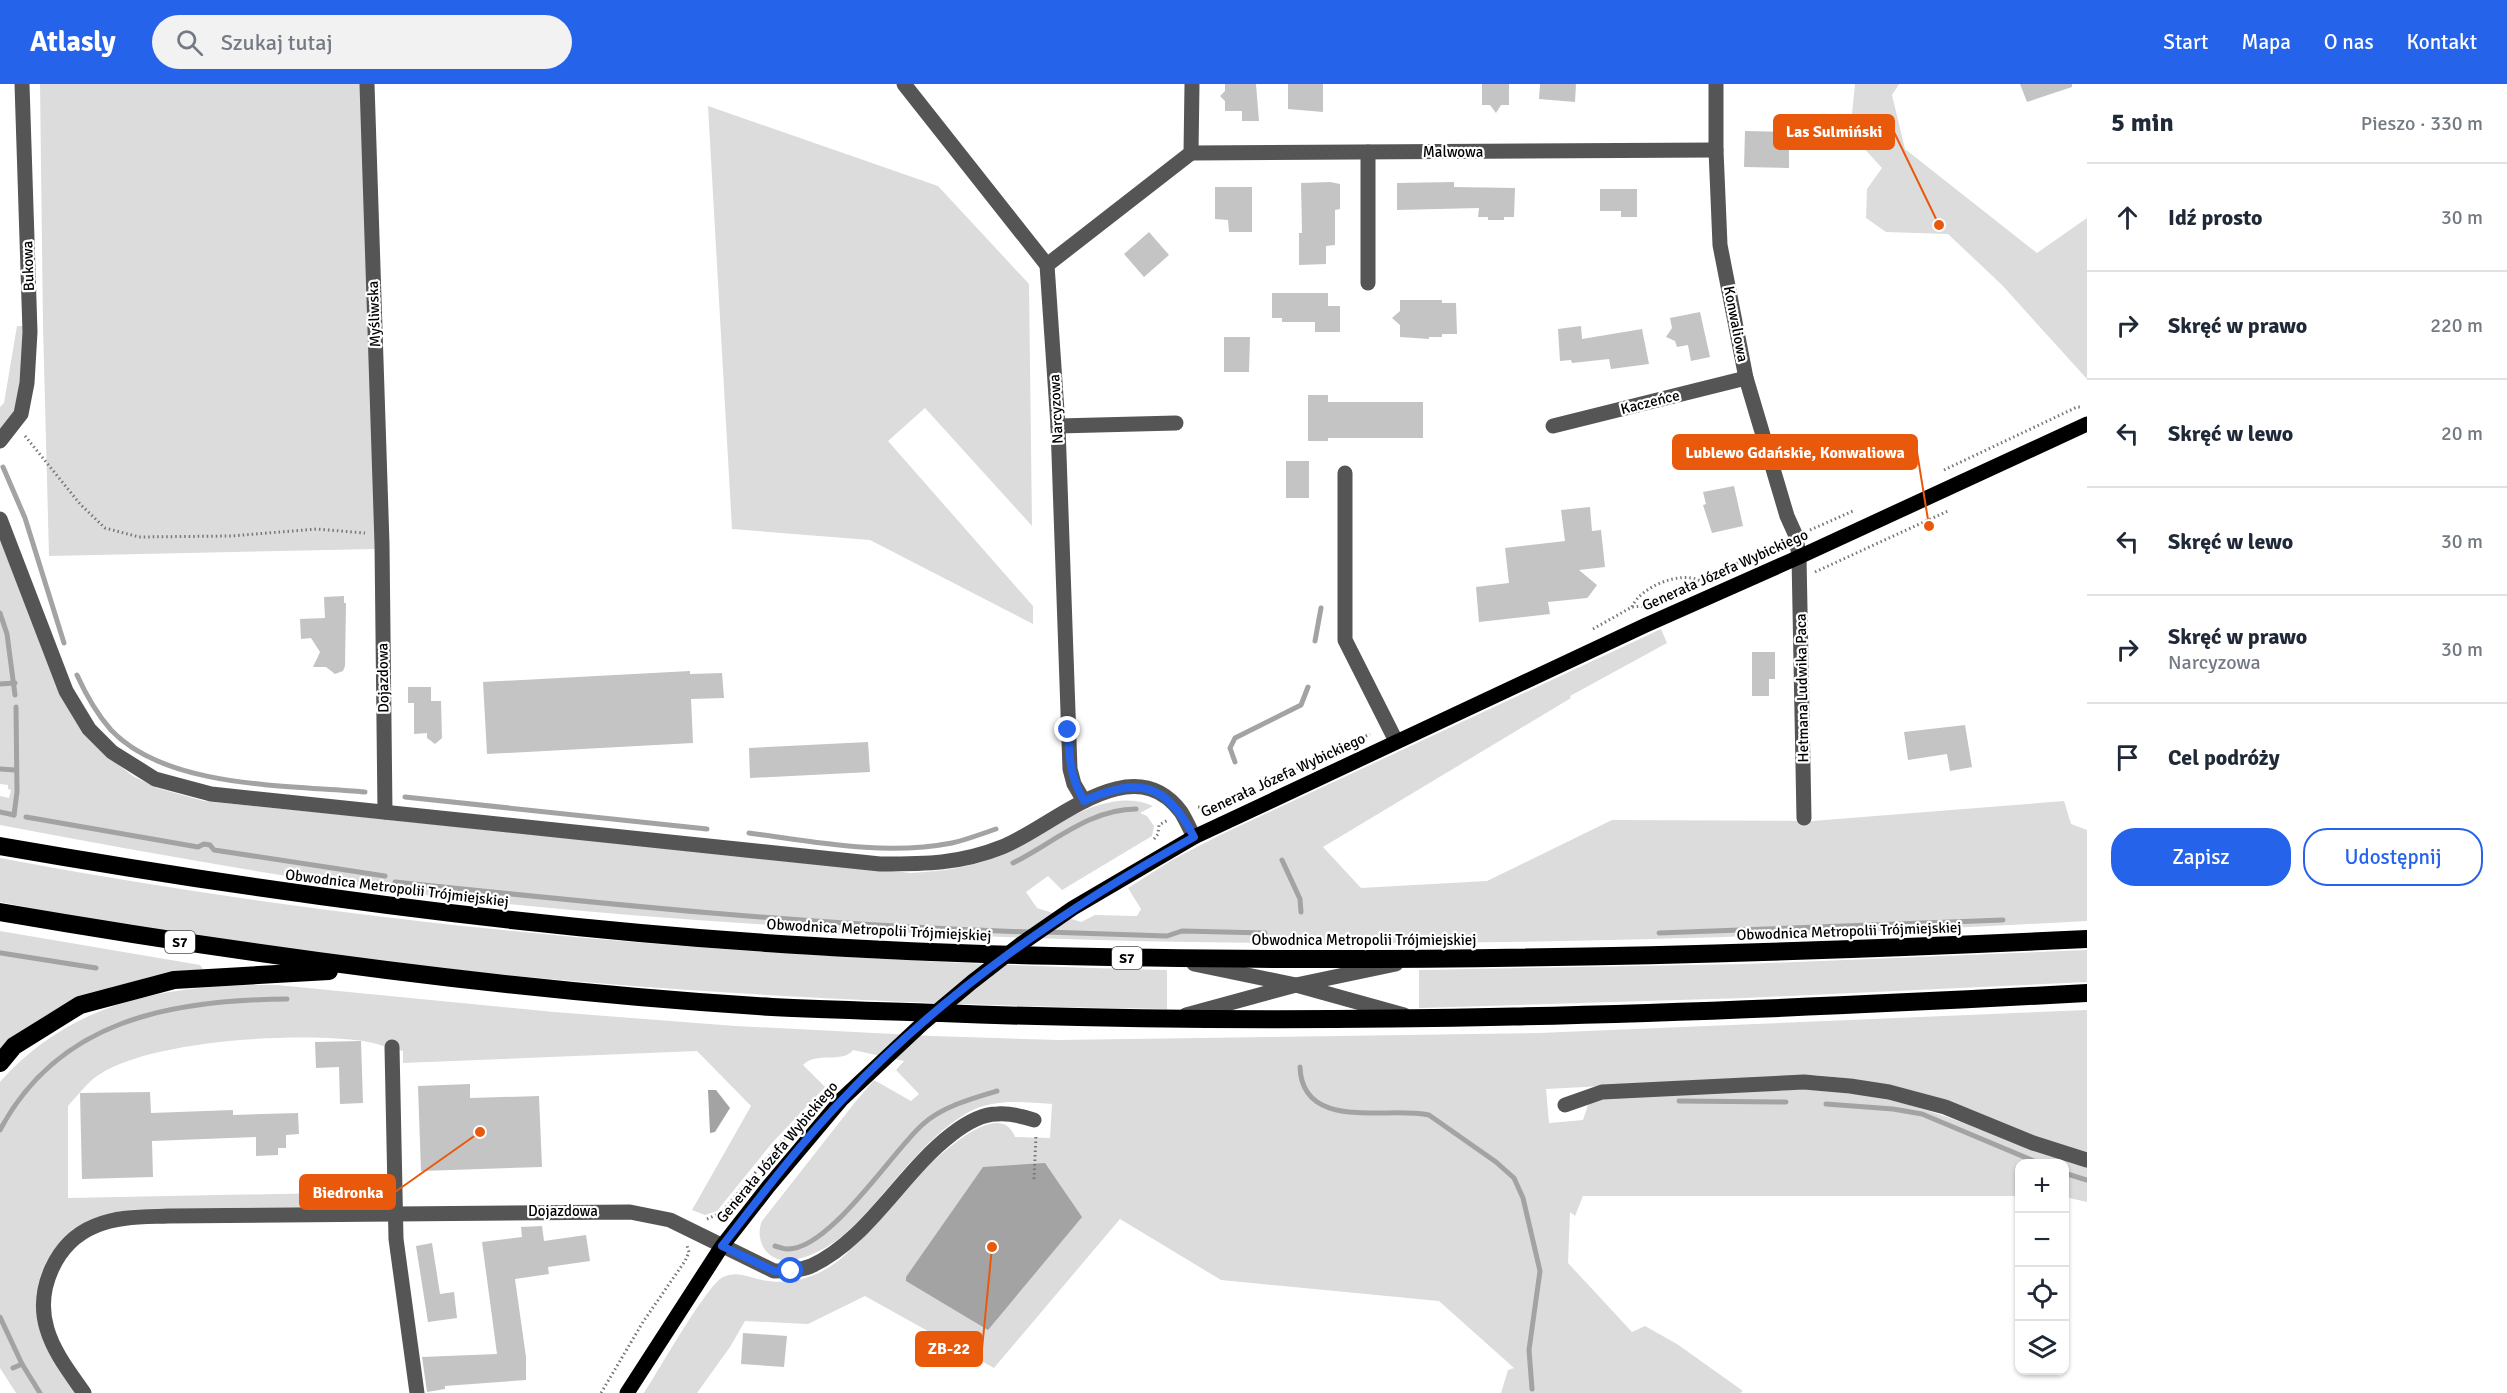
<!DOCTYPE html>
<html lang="pl">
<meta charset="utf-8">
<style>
:root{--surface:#fff;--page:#f2f2f3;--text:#1f2937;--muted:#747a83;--line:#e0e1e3;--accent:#2563eb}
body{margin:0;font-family:Signika,sans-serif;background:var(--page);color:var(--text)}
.controls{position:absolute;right:18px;bottom:18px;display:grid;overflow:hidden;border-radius:12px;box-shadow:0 2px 4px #0004}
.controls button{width:54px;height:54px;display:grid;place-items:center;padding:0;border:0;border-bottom:2px solid var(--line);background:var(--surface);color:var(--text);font:30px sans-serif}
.stop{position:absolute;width:18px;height:18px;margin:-14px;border:4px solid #2563eb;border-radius:50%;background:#fff}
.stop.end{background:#2563eb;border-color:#fff;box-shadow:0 2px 6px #0008}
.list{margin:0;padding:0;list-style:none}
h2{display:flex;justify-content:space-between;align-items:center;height:78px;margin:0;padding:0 24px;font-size:26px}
h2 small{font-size:20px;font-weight:400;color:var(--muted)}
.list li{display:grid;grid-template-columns:39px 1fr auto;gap:18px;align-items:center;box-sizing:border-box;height:108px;padding:0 24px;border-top:2px solid var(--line)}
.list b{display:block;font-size:22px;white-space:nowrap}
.list p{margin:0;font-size:20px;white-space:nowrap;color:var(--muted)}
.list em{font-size:20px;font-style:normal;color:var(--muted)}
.actions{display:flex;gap:12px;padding:18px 24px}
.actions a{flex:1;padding:14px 0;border:2px solid var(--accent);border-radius:24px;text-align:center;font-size:21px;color:var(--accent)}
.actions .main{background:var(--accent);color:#fff}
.icon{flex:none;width:33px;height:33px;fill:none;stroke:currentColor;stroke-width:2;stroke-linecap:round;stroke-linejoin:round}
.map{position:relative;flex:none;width:2087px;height:1309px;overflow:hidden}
header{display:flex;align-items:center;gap:36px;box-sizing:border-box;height:84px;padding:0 30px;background:var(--accent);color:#fff}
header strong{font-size:28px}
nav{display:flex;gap:33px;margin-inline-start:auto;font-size:21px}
.search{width:420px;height:54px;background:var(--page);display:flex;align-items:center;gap:15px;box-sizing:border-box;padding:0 21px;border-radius:33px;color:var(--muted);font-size:22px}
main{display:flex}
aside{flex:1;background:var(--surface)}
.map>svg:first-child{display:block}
.green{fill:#dcdcdc}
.water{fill:#a3a3a3}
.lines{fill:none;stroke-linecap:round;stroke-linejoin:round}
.stream{stroke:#a3a3a3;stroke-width:5}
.building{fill:#c4c4c4}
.path{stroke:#777;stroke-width:3;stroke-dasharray:1.5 3;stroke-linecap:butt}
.minor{stroke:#555;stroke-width:15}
.major{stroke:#000;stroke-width:15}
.highway{stroke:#000;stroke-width:18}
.route{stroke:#2563eb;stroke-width:8}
.labels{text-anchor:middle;stroke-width:4.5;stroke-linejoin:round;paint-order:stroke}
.shield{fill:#fff;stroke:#4c4c4c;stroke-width:1.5}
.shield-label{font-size:14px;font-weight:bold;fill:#000}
.street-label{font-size:15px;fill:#000;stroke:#fff}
.leader{fill:none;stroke:#e8590c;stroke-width:2}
.callout-dot{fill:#e8590c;stroke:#fff;stroke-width:2}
.callout{fill:#e8590c;stroke:#e8590c;stroke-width:2}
.callout-label{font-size:16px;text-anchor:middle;font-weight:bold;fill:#fff}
</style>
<header>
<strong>Atlasly</strong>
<div class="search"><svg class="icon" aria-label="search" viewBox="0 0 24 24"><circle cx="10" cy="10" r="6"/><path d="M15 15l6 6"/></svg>Szukaj tutaj</div>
<nav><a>Start</a><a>Mapa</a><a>O nas</a><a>Kontakt</a></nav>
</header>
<main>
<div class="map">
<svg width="2087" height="1309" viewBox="0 0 2087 1309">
<rect width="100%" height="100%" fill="#fff"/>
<g class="green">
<path d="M40 0H364L376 465 49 472 43 242Z"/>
<path d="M1855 0H1899L1892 11 1905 65 2037 169 2087 134V295L2002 201 1948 150 1886 148 1866 134 1867 105 1882 84 1850 49Z"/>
<path d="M708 22 938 102 1029 200 1032 442 925 324 888 357 1033 522V540L870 456 732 445Z"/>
<path d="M17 242H27L21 317 0 350V323L4 319Z"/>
<path d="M0 448 25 510 108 673 133 692 157 704 204 717 911 789C937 787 963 785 988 776 1036 758 1101 698 1153 722L1140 729 1147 732 1154 742 1152 752 1062 806 1048 792 1026 808 1037 824 1081 838 1095 831 1137 832 1141 825 1128 804 1172 776 1220 751 1661 545 1667 559 1570 612 1571 614 1323 763 1361 804 1487 797 1612 736 1812 737 2064 717 2071 740 2087 746V837C1660 860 1231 870 803 843 653 834 502 822 353 802 235 785 117 763 0 741V712L9 714 11 706 8 705V701L0 700Z"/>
<path d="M0 774C385 847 776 876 1167 886V925C776 919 384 894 0 818Z"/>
<path d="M0 847 200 881 203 885 154 892 97 908 0 969Z"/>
<path d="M2087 866V898L1744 914 1419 924V886L1746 880Z"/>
<path d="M277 901 554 928 735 942 933 952 1059 956 1539 949 2087 926V1069L1853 995 1815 991 1546 1005 1549 1039 1583 1036 1588 1021 1598 1015C1694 1010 1794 995 1889 1016 1957 1031 2019 1065 2087 1083V1118L2065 1113 2064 1080H2020L2019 1112H1583L1575 1132 1570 1128 1568 1179 1632 1248 1645 1242 1677 1260 1743 1307 1740 1309H1501L1508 1286 1514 1284 1439 1217 1221 1196 1120 1135 994 1284 865 1212 808 1240 745 1237 730 1263 697 1309H644C658 1288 706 1202 723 1193 736 1187 746 1192 758 1195 794 1204 828 1190 852 1164 870 1145 992 993 1015 1053L1050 1054 1052 1020C1023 1018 993 1014 967 1029 918 1058 888 1111 847 1148 831 1163 789 1188 769 1170 760 1162 757 1149 762 1137L856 1017 874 996 911 1017 919 1010 896 986 904 977 853 966C843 980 816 967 803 981L825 1003 772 1059 717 1127 705 1131 692 1126 751 1022 697 967 403 979V967C390 964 376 959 363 957 301 948 142 955 93 995 84 1003 76 1013 68 1022V1114L379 1108V1122L145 1125C128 1126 111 1127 95 1134 56 1149 26 1197 39 1239 44 1258 66 1291 76 1309H16L0 1284V998C73 915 173 900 277 901Z"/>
</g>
<g class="water">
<path d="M708 1006H716L730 1024 715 1048 710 1049Z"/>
<path d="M1045 1079 1082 1133 988 1246 906 1197V1193L983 1083Z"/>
</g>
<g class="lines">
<g class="stream">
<path d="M3 383 25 434 64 559"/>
<path d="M0 529 7 550 15 611"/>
<path d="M1315 557 1321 524"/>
<path d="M77 591C86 611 97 630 111 646 167 705 289 701 365 708"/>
<path d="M0 600 15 599"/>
<path d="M1235 678 1230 664 1235 654 1301 621 1308 603"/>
<path d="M0 685 15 686"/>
<path d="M405 713 707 745"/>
<path d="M0 728 14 731"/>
<path d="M14 731 17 708 16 623"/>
<path d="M26 733 198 763 204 760 210 761 214 766 385 792"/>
<path d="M749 749C815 758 885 772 952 759 966 756 981 750 996 745"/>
<path d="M1282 776 1300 815 1301 828"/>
<path d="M1013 779C1053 759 1090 725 1136 725"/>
<path d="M395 798C606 820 817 842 1030 848"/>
<path d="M1046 848 1167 852 1182 847 1265 849"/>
<path d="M1659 849 2003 836"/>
<path d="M1 869 96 884"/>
<path d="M1300 983C1302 1048 1388 1022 1429 1031L1496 1078 1514 1094 1523 1114 1540 1187 1529 1266 1532 1305"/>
<path d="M1679 1017 1786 1018"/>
<path d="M1826 1020 1893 1025 1922 1030 2041 1080"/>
<path d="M0 1046C59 935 172 916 287 915"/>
<path d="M2064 1089 2087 1096"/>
<path d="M775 1162C779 1163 784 1165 788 1165 830 1165 892 1068 922 1041 941 1023 973 1014 997 1007"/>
<path d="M0 1233 22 1280 40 1309"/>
<path d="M13 1284 22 1280"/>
</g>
</g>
<g class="building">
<path d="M1225 0H1256L1259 37H1242V27H1225V17L1220 12 1225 7Z"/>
<path d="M1288 0H1323V28L1288 25Z"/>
<path d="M1482 0H1509V21H1501L1496 29 1490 21H1482Z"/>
<path d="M1540 0H1576L1575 18 1539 15Z"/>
<path d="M2020 0H2072V3L2027 18Z"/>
<path d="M1745 47 1789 48V84L1744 83Z"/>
<path d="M1330 98 1340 100V125L1335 126V161L1326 162V180L1299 181V149H1302L1301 99Z"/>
<path d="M1454 98V103L1515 104 1514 133H1504V136H1488V133H1478L1479 124 1397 126V99Z"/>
<path d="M1215 103H1252V148H1229L1228 136 1215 135Z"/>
<path d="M1600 105H1637V133H1621V127H1600Z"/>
<path d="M1149 148 1169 171 1144 193 1124 170Z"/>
<path d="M1272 209H1328V222H1340V248H1315V238H1282V234H1272Z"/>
<path d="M1400 216H1442V219H1456L1457 250H1442V253H1429V255L1400 253V241L1392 234 1400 227Z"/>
<path d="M1700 228 1710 273 1691 277 1688 261 1677 263 1675 257 1666 253 1672 244 1670 234Z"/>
<path d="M1581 242 1582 255 1642 245 1649 280 1611 285 1609 275 1572 279 1571 276 1560 277 1558 245Z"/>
<path d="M1224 253H1250L1249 288H1224Z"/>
<path d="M1308 311H1328V318H1423V354H1328V357H1308Z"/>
<rect x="1286" y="377" width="23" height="37"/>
<path d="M1734 402 1743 442 1712 449 1703 421 1706 420 1703 408Z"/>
<path d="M1590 423 1592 447 1601 446 1605 483 1579 486 1597 501 1589 512 1587 514 1548 518 1550 530 1479 538 1476 503 1509 499 1505 464 1565 457 1561 426Z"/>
<path d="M344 512V519H346L345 582 343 587 335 590 326 583H313L320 568 311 554 301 555 300 535 325 534 324 513Z"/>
<path d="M1752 568H1775V595H1769V612H1752Z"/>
<path d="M690 587V590L722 589 724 614 691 615 693 659 487 670 483 598Z"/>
<path d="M408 603H431V617H441L442 654 435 660 427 654V649L414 650V619H408Z"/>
<path d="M1965 641 1972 683 1950 687 1947 670 1908 676 1904 648Z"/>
<path d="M868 658 870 688 750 694 749 664Z"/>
<path d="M361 957 363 1019 340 1020 339 983 316 984 315 958Z"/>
<path d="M470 1000V1014L539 1012 542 1083 421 1087 418 1002Z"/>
<path d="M150 1008 151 1029 233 1026V1031L298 1029 299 1050 286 1051V1064H278V1071L256 1072V1053L152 1057 153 1093 82 1095 80 1009Z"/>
<path d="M542 1142 544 1157 586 1151 590 1177 548 1183 549 1190 515 1195 526 1273V1296L445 1302V1305L427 1308 422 1273 497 1270 482 1158 522 1153 521 1143Z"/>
<path d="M432 1159 440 1210 454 1208 457 1234 428 1238 416 1162Z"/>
<path d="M743 1249 787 1252 784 1283 741 1280Z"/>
</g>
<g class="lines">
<g class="path">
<path d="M25 352 80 420 105 444 139 453 231 452 317 445 365 449"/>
<path d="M1944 386 2077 323H2082"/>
<path d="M1810 446 1853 427"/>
<path d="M1815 488 1948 427"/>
<path d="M1704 495 1782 458"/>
<path d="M1632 523C1640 503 1681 486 1700 497"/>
<path d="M1593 545 1632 523 1643 522"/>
<path d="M1272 696 1370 650"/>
<path d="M1198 723 1210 724 1220 720"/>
<path d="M1154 755 1158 750 1159 741 1168 736"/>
<path d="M1034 1095 1036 1052"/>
<path d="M707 1135 721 1129 804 1031"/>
<path d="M601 1309 643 1238 685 1177 689 1168 687 1162"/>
</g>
<g class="minor">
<path d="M367 0 382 460 385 728"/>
<path d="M904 0 1047 181"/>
<path d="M1716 0V66L1720 161 1746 294 1787 432 1796 452 1799 473 1804 734"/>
<path d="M1368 68V199"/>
<path d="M1191 69 1716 66"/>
<path d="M1058 342 1176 339"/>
<path d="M1553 342 1746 294"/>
<path d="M0 357 21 330 27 299 30 248 22 0"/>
<path d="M1345 389V556L1396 657"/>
<path d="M0 435 66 607 89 645 112 668 155 695 211 710 880 780C925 780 960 780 1002 763 1053 743 1132 662 1181 728 1186 736 1190 745 1194 753"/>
<path d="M1084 717 1074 700 1070 685 1058 342 1047 181 1191 69 1192 0"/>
<path d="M1194 880 1296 901 1404 931"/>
<path d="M1186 931 1296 901 1396 880"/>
<path d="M392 963 396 1155 417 1309"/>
<path d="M1565 1021 1602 1008 1804 998 1850 1002 1889 1008 1945 1023 2033 1059 2087 1076"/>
<path d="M84 1309C71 1290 54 1269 47 1245 35 1205 56 1158 95 1142 118 1132 144 1133 168 1132L630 1128 670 1136 774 1187C786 1187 799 1187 811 1182 868 1156 902 1088 952 1050 965 1040 981 1030 997 1030 1010 1029 1022 1032 1034 1036"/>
</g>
<path class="major" d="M627 1309 722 1162 768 1103 842 1015 922 940 972 898 1021 860 1073 824 1194 753 1646 541 1799 473 2087 340"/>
<g class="highway">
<path d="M0 762C270 809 541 846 814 862 972 872 1130 874 1288 875 1554 876 1821 868 2087 855"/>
<path d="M0 828C256 872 513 907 772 923 828 926 885 927 941 929 1323 944 1705 930 2087 909"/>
<path d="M0 979 14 962 80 921 174 896 329 887"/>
</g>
</g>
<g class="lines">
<path class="route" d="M791 1187H774L722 1162C761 1112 799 1061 843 1015 943 908 1066 824 1194 753 1166 698 1138 693 1084 717 1070 693 1069 673 1068 646"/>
</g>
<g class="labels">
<g class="shield">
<rect x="165" y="847" width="30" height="22" rx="4.5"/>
<rect x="1112" y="863" width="30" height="22" rx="4.5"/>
</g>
<g class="shield-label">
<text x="180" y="863">S7</text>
<text x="1127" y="879">S7</text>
</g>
<g class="street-label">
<text x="1453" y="73">Malwowa</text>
<text transform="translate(28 182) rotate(-92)" y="5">Bukowa</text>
<text transform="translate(374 230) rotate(-92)" y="5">Myśliwska</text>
<text transform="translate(1736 240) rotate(79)" y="5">Konwaliowa</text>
<text transform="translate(1650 318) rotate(-14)" y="5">Kaczeńce</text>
<text transform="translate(1056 325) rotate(-93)" y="5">Narcyzowa</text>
<text transform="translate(1725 486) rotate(-24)" y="5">Generała Józefa Wybickiego</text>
<text transform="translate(383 594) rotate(-91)" y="5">Dojazdowa</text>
<text transform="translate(1802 604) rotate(-91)" y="5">Hetmana Ludwika Paca</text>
<text transform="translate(1283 691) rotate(-25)" y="5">Generała Józefa Wybickiego</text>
<text transform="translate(397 804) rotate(7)" y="5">Obwodnica Metropolii Trójmiejskiej</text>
<text transform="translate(879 846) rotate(3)" y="5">Obwodnica Metropolii Trójmiejskiej</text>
<text transform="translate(1849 847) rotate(-2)" y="5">Obwodnica Metropolii Trójmiejskiej</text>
<text x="1364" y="861">Obwodnica Metropolii Trójmiejskiej</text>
<text transform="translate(777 1068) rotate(-50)" y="5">Generała Józefa Wybickiego</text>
<text x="563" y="1132">Dojazdowa</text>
</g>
</g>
<path class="leader" d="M1939 141L1894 48M1929 442L1917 368M480 1048L395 1108M992 1163L982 1265"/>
<g class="callout-dot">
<circle cx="1939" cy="141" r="6"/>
<circle cx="1929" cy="442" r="6"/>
<circle cx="480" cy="1048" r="6"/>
<circle cx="992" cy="1163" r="6"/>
</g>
<g class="callout">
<rect x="1774" y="31" width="120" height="34" rx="6"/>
<rect x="1673" y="351" width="244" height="34" rx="6"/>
<rect x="300" y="1091" width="95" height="34" rx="6"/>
<rect x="916" y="1248" width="66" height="34" rx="6"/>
</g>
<g class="callout-label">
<text x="1834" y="53">Las Sulmiński</text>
<text x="1795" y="374">Lublewo Gdańskie, Konwaliowa</text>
<text x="348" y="1114">Biedronka</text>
<text x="949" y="1270">ZB-22</text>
</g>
</svg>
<div class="controls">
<button>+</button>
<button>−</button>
<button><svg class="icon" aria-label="locate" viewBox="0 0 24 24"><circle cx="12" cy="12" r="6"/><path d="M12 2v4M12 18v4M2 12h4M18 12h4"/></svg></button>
<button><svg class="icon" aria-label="layers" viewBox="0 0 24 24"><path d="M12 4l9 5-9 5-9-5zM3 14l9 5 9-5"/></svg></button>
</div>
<div class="stop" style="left:791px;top:1187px"></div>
<div class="stop end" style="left:1068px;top:646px"></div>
</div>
<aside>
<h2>5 min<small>Pieszo · 330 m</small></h2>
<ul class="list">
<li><svg class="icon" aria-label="ahead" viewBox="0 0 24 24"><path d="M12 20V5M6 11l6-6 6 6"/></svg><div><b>Idź prosto</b></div><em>30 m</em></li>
<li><svg class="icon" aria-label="right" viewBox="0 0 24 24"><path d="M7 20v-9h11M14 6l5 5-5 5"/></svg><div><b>Skręć w prawo</b></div><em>220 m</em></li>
<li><svg class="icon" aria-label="left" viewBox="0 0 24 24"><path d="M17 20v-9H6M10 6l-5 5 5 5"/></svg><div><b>Skręć w lewo</b></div><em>20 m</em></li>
<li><svg class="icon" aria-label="left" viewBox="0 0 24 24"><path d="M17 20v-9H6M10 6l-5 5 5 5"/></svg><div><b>Skręć w lewo</b></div><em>30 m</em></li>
<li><svg class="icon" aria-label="right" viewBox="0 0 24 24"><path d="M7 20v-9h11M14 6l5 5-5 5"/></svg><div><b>Skręć w prawo</b><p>Narcyzowa</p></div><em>30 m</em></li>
<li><svg class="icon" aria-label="arrive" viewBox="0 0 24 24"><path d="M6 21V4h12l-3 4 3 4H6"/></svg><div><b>Cel podróży</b></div></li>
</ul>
<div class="actions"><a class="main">Zapisz</a><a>Udostępnij</a></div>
</aside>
</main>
